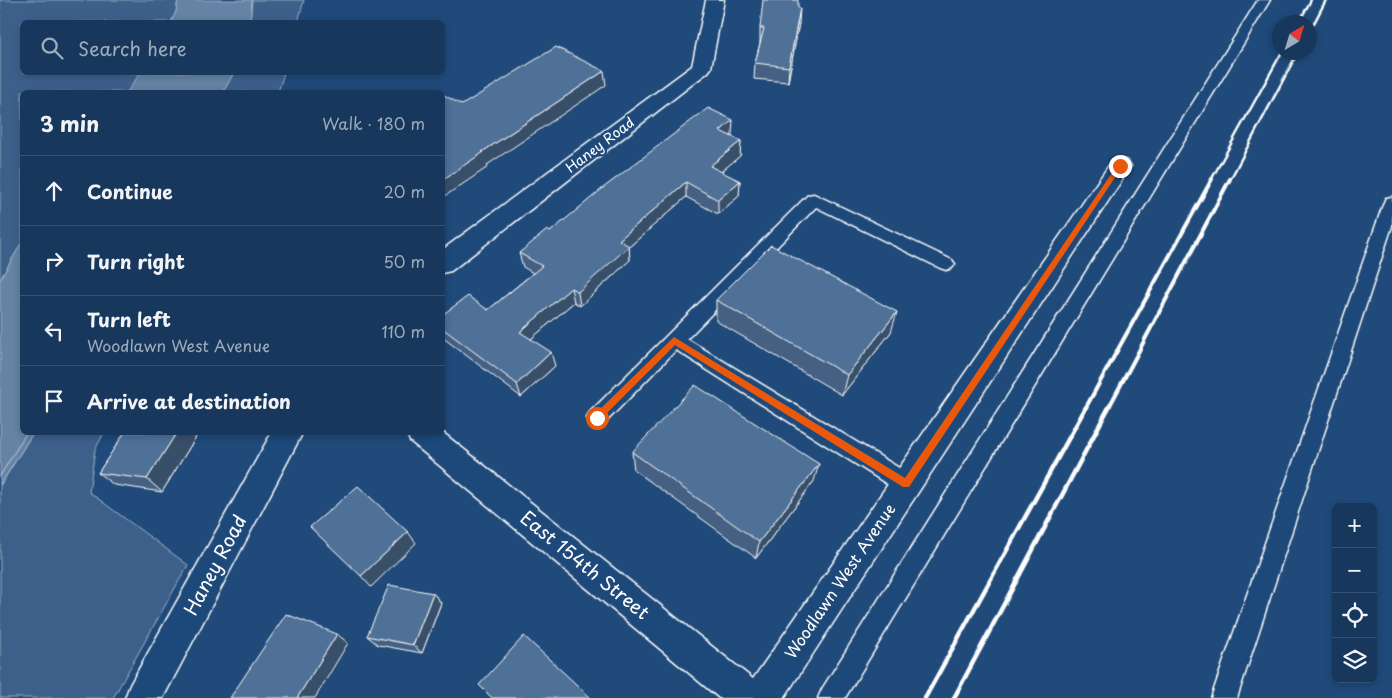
<!DOCTYPE html>
<meta charset="utf-8">
<style>
:root{--surface:#17385c;--page:#203f62;--text:#f1f3f6;--muted:#9eacbb;--line:#365272}
body{margin:0;font-family:"Playpen Sans",sans-serif;background:var(--page);color:var(--text)}
.controls{position:absolute;right:15px;bottom:15px;display:grid;overflow:hidden;border-radius:8px;box-shadow:0 2px 8px #0003}
.controls button{width:45px;height:45px;display:grid;place-items:center;padding:0;border:0;border-bottom:1px solid var(--line);background:var(--surface);color:var(--text);font:25px sans-serif}
.compass{position:absolute;left:1272px;top:15px;width:45px;height:45px;border-radius:50%;background:var(--surface);box-shadow:0 2px 8px #0003;rotate:38deg}
.stop{position:absolute;width:15px;height:15px;margin:-11px;border:4px solid #ea580c;border-radius:50%;background:#fff}
.stop.end{background:#ea580c;border-color:#fff;box-shadow:0 1px 5px #0008}
.list{margin:0;padding:0;list-style:none}
h2{display:flex;justify-content:space-between;align-items:center;height:65px;margin:0;padding:0 20px;font-size:21px}
h2 small{font-size:16px;font-weight:400;color:var(--muted)}
.list li{display:grid;grid-template-columns:32px 1fr auto;gap:15px;align-items:center;box-sizing:border-box;height:70px;padding:0 20px;border-top:1px solid var(--line)}
.list b{display:block;font-size:19px;white-space:nowrap}
.list p{margin:0;font-size:16px;white-space:nowrap;color:var(--muted)}
.list em{font-size:16px;font-style:normal;color:var(--muted)}
.icon{flex:none;width:28px;height:28px;fill:none;stroke:currentColor;stroke-width:2;stroke-linecap:round;stroke-linejoin:round}
.map{position:relative;flex:none;width:1392px;height:698px;overflow:hidden}
.search{position:absolute;background:var(--surface);box-shadow:0 2px 8px #0003;left:20px;top:20px;width:425px;height:55px;display:flex;align-items:center;gap:12px;box-sizing:border-box;padding:0 18px;border-radius:8px;color:var(--muted);font-size:19px}
.panel{position:absolute;background:var(--surface);box-shadow:0 2px 8px #0003;left:20px;top:90px;width:425px;height:345px;border-radius:8px}
.map>svg:first-child{display:block}
.green{fill:#3c618b;stroke:#9eb0c5}
.water{fill:#6583a4;stroke:#a3b5c8}
.lines{fill:none;stroke-linecap:round;stroke-linejoin:round}
.shore{stroke:#c1cddb;stroke-width:1}
.lane-casing{stroke:#fff;stroke-width:3}
.street-casing{stroke:#fff;stroke-width:3}
.lane{fill:#1f4a7a;fill-rule:evenodd}
.street{fill:#1f4a7a;fill-rule:evenodd}
.rail-far2{stroke:#fff;stroke-width:2.5}
.rail-far1{stroke:#fff;stroke-width:4}
.rail{stroke:#fff;stroke-width:4.5}
.wall{fill:#456182;stroke:#fff}
.shaded-wall{fill:#384f6a;stroke:#fff}
.building{fill:#507197;stroke:#fff}
.route{fill:#ea580c}
.labels{text-anchor:middle;stroke-width:4.5;stroke-linejoin:round;paint-order:stroke}
.far-street-label{font-size:14px;fill:#fff;stroke:#1f4a7a}
.street-label{font-size:16px;fill:#fff;stroke:#1f4a7a}
.near-street-label{font-size:19px;fill:#fff;stroke:#1f4a7a}
</style>
<div class="map">
<svg width="1392" height="698" viewBox="0 0 1392 698">
<rect width="100%" height="100%" fill="#1f4a7a"/>
<filter id="ink" filterUnits="userSpaceOnUse"><feTurbulence type="fractalNoise" baseFrequency=".02" numOctaves="2"/><feDisplacementMap in="SourceGraphic" scale="10" xChannelSelector="R" yChannelSelector="G"/><feConvolveMatrix kernelMatrix="1 2 1 2 8 2 1 2 1" color-interpolation-filters="sRGB"/></filter>
<g filter="url(#ink)">
<g class="green">
<path d="M0 0H178L176 12 171 22H22V72L141 73 127 92H22V242L0 280Z"/>
<path d="M252 0H304L298 22H250Z"/>
<path d="M234 73H284L278 92H223Z"/>
<path d="M33 433H104L95 450 89 492 188 565 113 698H0V486Z"/>
</g>
<g class="water">
<path d="M178 0H252L250 22H171L176 12Z"/>
<path d="M141 72H234V73L223 92H127Z"/>
<path d="M22 242V432L33 433 0 485V280Z"/>
</g>
<g class="lines">
<path class="shore" d="M0 476 27 432"/>
<g class="lane-casing">
<g id="lane">
<path d="M1258 0H1270L845 698H818L822 689Z"/>
<path d="M814 194 952 260 955 264 952 268 946 270 940 268 816 207 687 339 914 477 917 484 914 491 906 494 898 491 676 350 604 424 597 427 590 424 587 418 590 412 808 195Z"/>
<path d="M1392 197V226L1237 698H1211L1384 202 1386 198Z"/>
</g>
</g>
<g class="street-casing">
<g id="street">
<path d="M706 0H724L711 68 708 72 451 271 442 273V250L692 66Z"/>
<path d="M1120 159 1128 161 1131 166 784 698H719L410 441 406 432H442L753 679 1112 161Z"/>
<path d="M272 432H303L163 698H125L130 685Z"/>
</g>
</g>
<use href="#lane" class="lane"/>
<use href="#street" class="street"/>
<g class="rail-far2">
<path d="M1299 22 1311 0"/>
<path d="M1310 31 1326 0"/>
<path d="M1211 180 1282 52"/>
<path d="M1230 180 1298 52"/>
</g>
<g class="rail-far1">
<path d="M1085 409 1212 179"/>
<path d="M1108 409 1230 179"/>
</g>
<g class="rail">
<path d="M925 698 1086 407"/>
<path d="M954 698 1109 407"/>
</g>
</g>
<g class="wall">
<path d="M799 23 788 82 754 79 755 63 760 43V28Z"/>
<path d="M732 135 731 136 741 141 740 156 720 172 740 181 739 196 718 214 686 197 629 247 630 260 580 306 574 302 531 339 555 366 521 397 442 337V315L488 310 533 273 523 267 519 253 550 232Z"/>
<path d="M716 300 891 332 842 395 716 321Z"/>
<path d="M125 432H199L162 492 114 485 98 473Z"/>
<path d="M632 452 814 481 756 558 634 470Z"/>
<path d="M433 593 441 603 422 653 378 645 367 636Z"/>
</g>
<g class="shaded-wall">
<path d="M800 8 799 23 788 82 789 67Z"/>
<path d="M604 71 606 85 487 165 488 167 442 198V180L482 152Z"/>
<path d="M733 120 732 135 719 145 720 131Z"/>
<path d="M741 141 740 156 710 181V166Z"/>
<path d="M740 181 739 196 718 214V200Z"/>
<path d="M686 182V197L629 247 630 260 580 306 578 292 619 240Z"/>
<path d="M571 288 574 302 524 345 520 332Z"/>
<path d="M897 312 891 332 842 395 847 375Z"/>
<path d="M551 352 555 366 521 397 517 384Z"/>
<path d="M177 432H199L162 492 147 479Z"/>
<path d="M819 464 814 481 756 558 759 542Z"/>
<path d="M408 532 416 543 371 587 361 576Z"/>
<path d="M433 593 441 603 422 653 413 645Z"/>
<path d="M337 634 348 643 315 698H297Z"/>
</g>
<g class="building">
<path d="M763 0H798V8H800L789 67 755 63 764 28H760Z"/>
<path d="M556 47 604 71 482 152H484L442 180V94L462 105Z"/>
<path d="M708 108 733 120 720 131 741 141 710 166 740 181 718 200 686 182 619 240 629 246 578 292 571 288 520 332 551 352 517 384 442 328V315L468 296 488 310 542 266 519 253 547 230 550 232 603 188Z"/>
<path d="M771 245 897 312 847 375 716 300Z"/>
<path d="M695 385 819 464 759 542 632 452Z"/>
<path d="M125 432H177L147 479 98 473Z"/>
<path d="M358 486 408 532 361 576 310 527Z"/>
<path d="M389 585 433 593 413 645 367 636Z"/>
<path d="M286 614 337 634 297 698H230Z"/>
<path d="M524 636 591 698H492L479 685Z"/>
</g>
</g>
<path class="route" d="M1120 163 1123 166 1122 167 909 487H903L675 345 600 420H594V415L674 337 905 478 1118 164Z"/>
<g class="labels">
<g class="far-street-label">
<text transform="translate(600 145) rotate(-37)" y="5">Haney Road</text>
</g>
<g class="street-label">
<text transform="translate(840 581) rotate(-56)" y="6">Woodlawn West Avenue</text>
</g>
<g class="near-street-label">
<text transform="translate(215 565) rotate(-62)" y="7">Haney Road</text>
<text transform="translate(585 565) rotate(39)" y="7">East 154th Street</text>
</g>
</g>
</svg>
<div class="controls">
<button>+</button>
<button>−</button>
<button><svg class="icon" aria-label="locate" viewBox="0 0 24 24"><circle cx="12" cy="12" r="6"/><path d="M12 2v4M12 18v4M2 12h4M18 12h4"/></svg></button>
<button><svg class="icon" aria-label="layers" viewBox="0 0 24 24"><path d="M12 4l9 5-9 5-9-5zM3 14l9 5 9-5"/></svg></button>
</div>
<svg class="compass" viewBox="-18 -18 36 36"><path d="M0-13l5 13h-10z" fill="#e53935"/><path d="M0 13l5-13h-10z" fill="#9eacbb"/></svg>
<div class="stop" style="left:597px;top:418px"></div>
<div class="stop end" style="left:1120px;top:166px"></div>
<div class="search"><svg class="icon" aria-label="search" viewBox="0 0 24 24"><circle cx="10" cy="10" r="6"/><path d="M15 15l6 6"/></svg>Search here</div>
<section class="panel">
<h2>3 min<small>Walk · 180 m</small></h2>
<ul class="list">
<li><svg class="icon" aria-label="ahead" viewBox="0 0 24 24"><path d="M12 20V5M6 11l6-6 6 6"/></svg><div><b>Continue</b></div><em>20 m</em></li>
<li><svg class="icon" aria-label="right" viewBox="0 0 24 24"><path d="M7 20v-9h11M14 6l5 5-5 5"/></svg><div><b>Turn right</b></div><em>50 m</em></li>
<li><svg class="icon" aria-label="left" viewBox="0 0 24 24"><path d="M17 20v-9H6M10 6l-5 5 5 5"/></svg><div><b>Turn left</b><p>Woodlawn West Avenue</p></div><em>110 m</em></li>
<li><svg class="icon" aria-label="arrive" viewBox="0 0 24 24"><path d="M6 21V4h12l-3 4 3 4H6"/></svg><div><b>Arrive at destination</b></div></li>
</ul>
</section>
</div>
